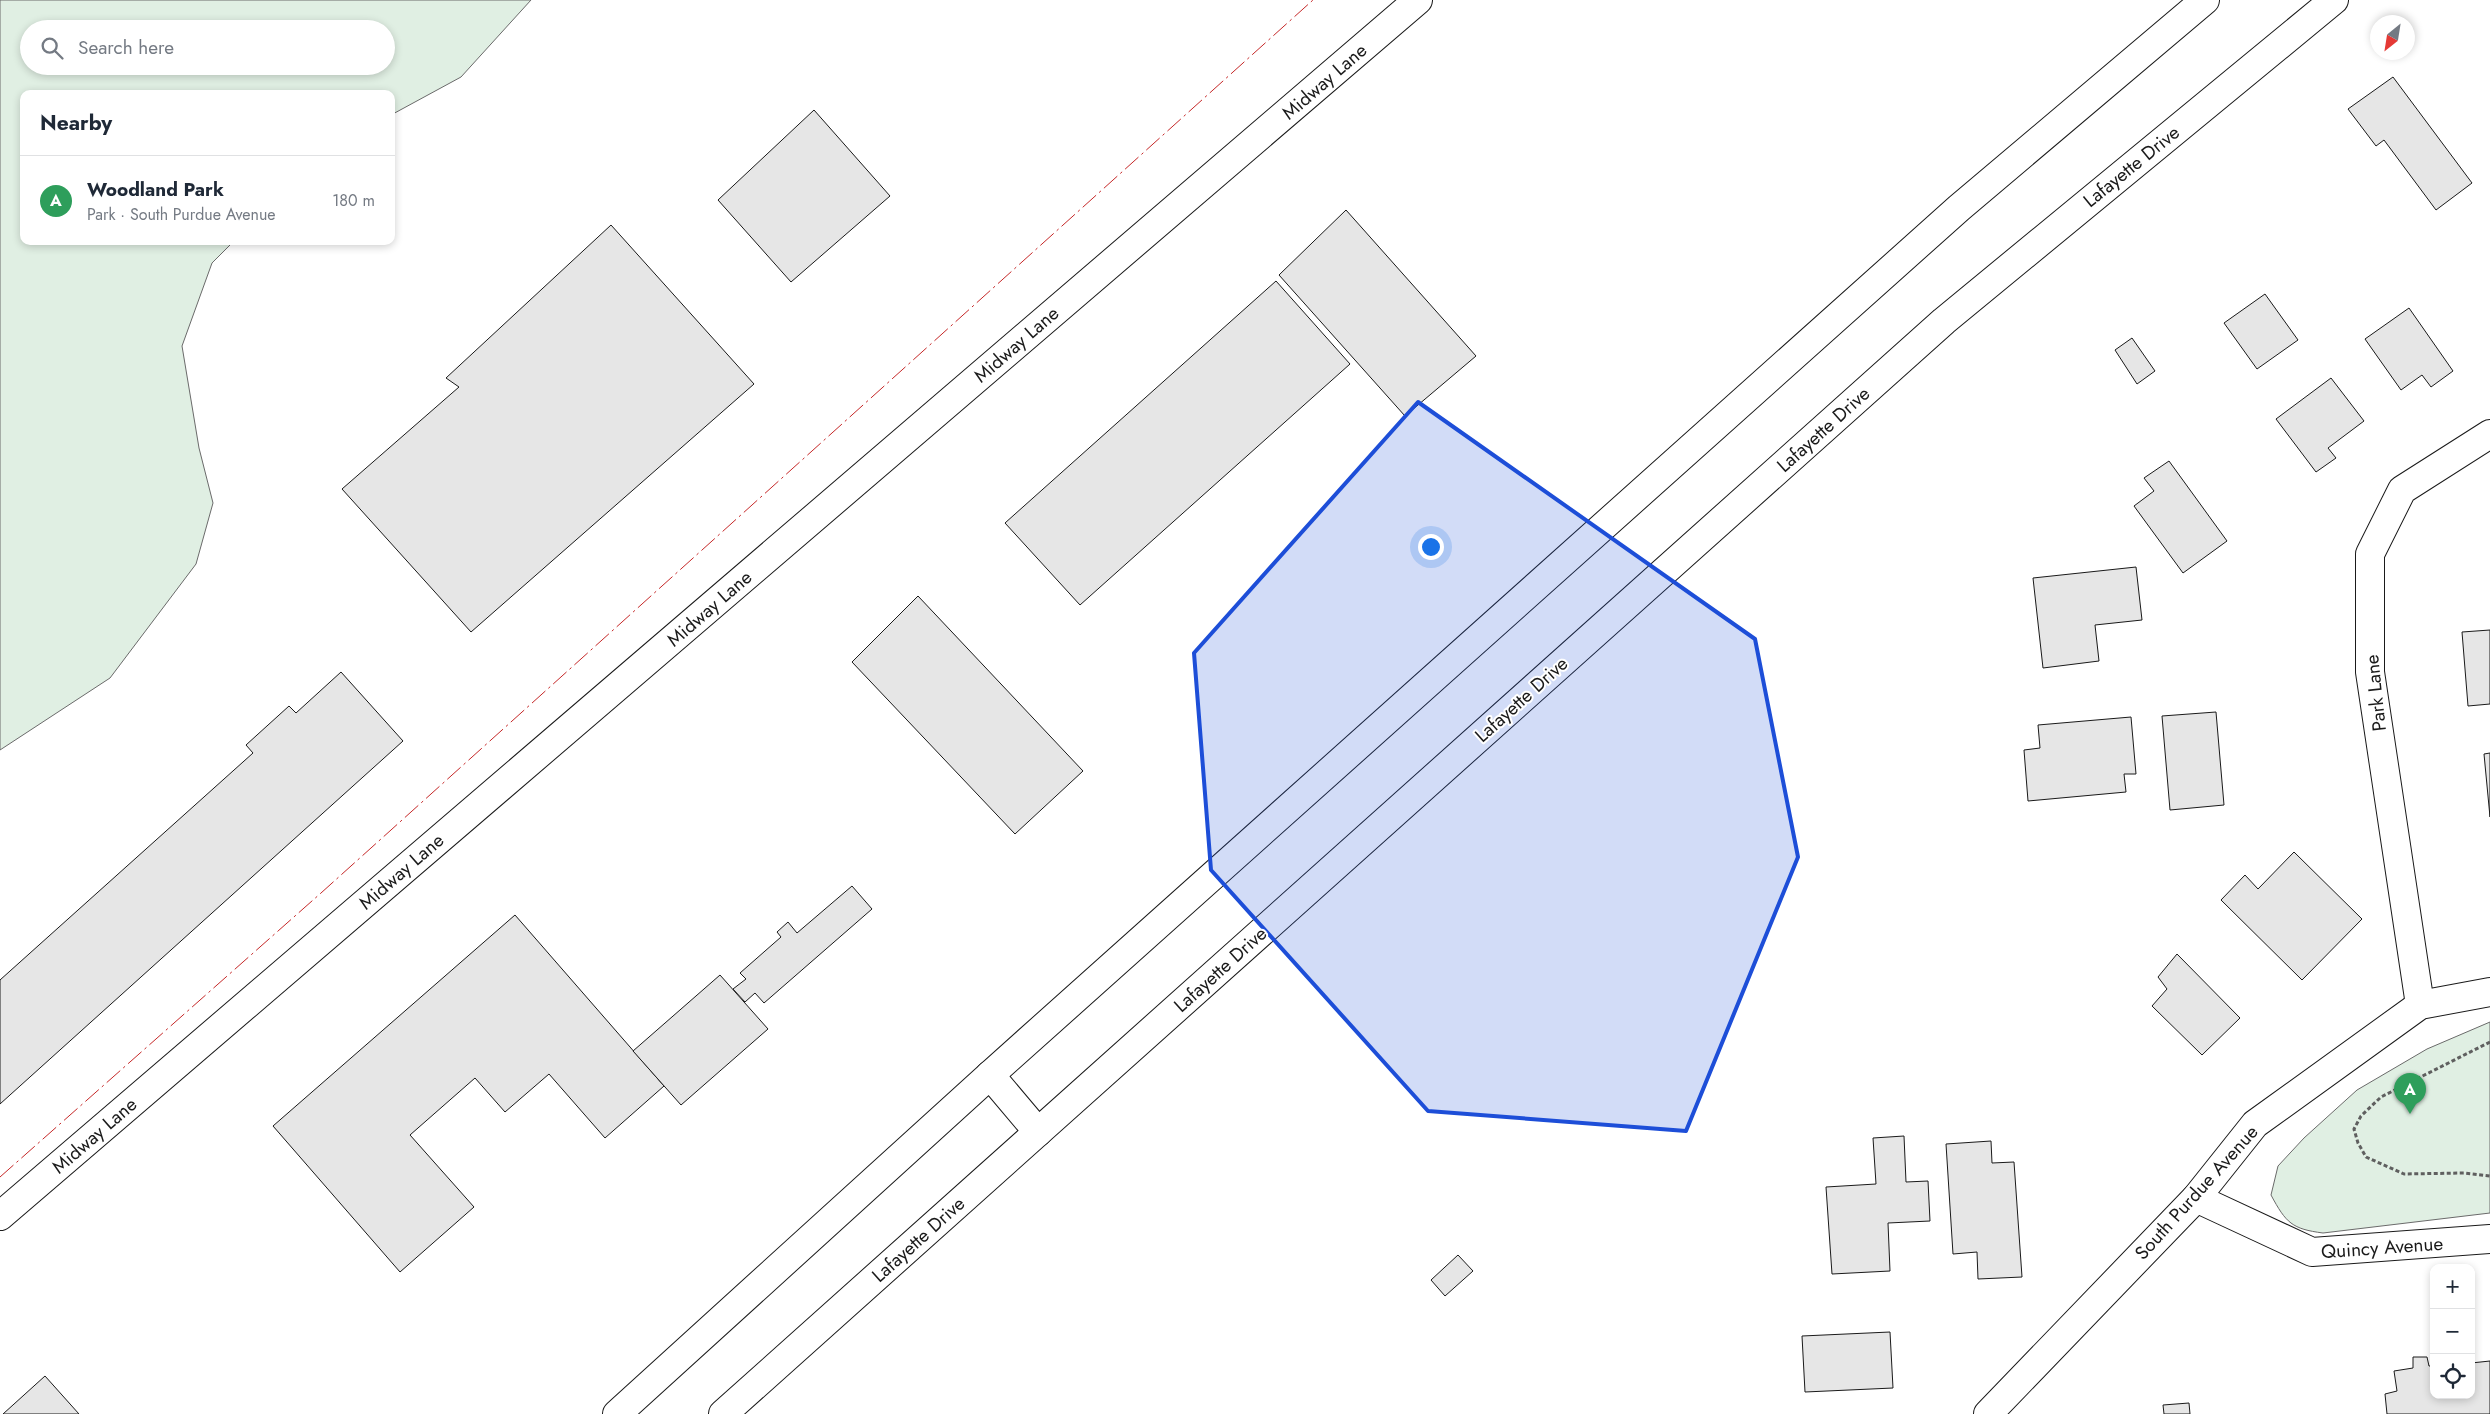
<!DOCTYPE html>
<meta charset="utf-8">
<style>
:root{--surface:#fff;--page:#f2f2f3;--text:#1f2937;--muted:#747a83;--line:#e0e1e3;--accent:#d93025}
body{margin:0;font-family:Jost,sans-serif;background:var(--page);color:var(--text)}
.controls{position:absolute;right:15px;bottom:15px;display:grid;overflow:hidden;border-radius:10px;box-shadow:0 2px 8px #0003}
.controls button{width:45px;height:45px;display:grid;place-items:center;padding:0;border:0;border-bottom:1px solid var(--line);background:var(--surface);color:var(--text);font:25px sans-serif}
.compass{position:absolute;left:2370px;top:15px;width:45px;height:45px;border-radius:50%;background:var(--surface);box-shadow:0 2px 8px #0003;rotate:210deg}
.you{position:absolute;left:1430px;top:546px;width:18px;height:18px;margin:-12px;border:4px solid #fff;border-radius:50%;background:#1a73e8;box-shadow:0 0 0 8px #1a73e833}
.badge{display:grid;place-items:center;width:32px;height:32px;border-radius:50%;background:var(--accent);color:#fff;font-size:16px;font-weight:700}
.pin{position:absolute;translate:-50% -41px;filter:drop-shadow(0 1px 2px #0008)}
.pin::after{content:'';position:absolute;top:26px;width:18px;height:15px;background:inherit;clip-path:polygon(0 0,100% 0,50% 100%)}
.list{margin:0;padding:0;list-style:none}
h2{display:flex;justify-content:space-between;align-items:center;height:65px;margin:0;padding:0 20px;font-size:21px}
h2 small{font-size:16px;font-weight:400;color:var(--muted)}
.list li{display:grid;grid-template-columns:32px 1fr auto;gap:15px;align-items:center;box-sizing:border-box;height:90px;padding:0 20px;border-top:1px solid var(--line)}
.list b{display:block;font-size:19px;white-space:nowrap}
.list p{margin:0;font-size:16px;white-space:nowrap;color:var(--muted)}
.list em{font-size:16px;font-style:normal;color:var(--muted)}
.icon{flex:none;width:28px;height:28px;fill:none;stroke:currentColor;stroke-width:2;stroke-linecap:round;stroke-linejoin:round}
.map{position:relative;flex:none;width:2490px;height:1414px;overflow:hidden}
.search{position:absolute;background:var(--surface);box-shadow:0 2px 8px #0003;left:20px;top:20px;width:375px;height:55px;display:flex;align-items:center;gap:12px;box-sizing:border-box;padding:0 18px;border-radius:28px;color:var(--muted);font-size:19px}
.panel{position:absolute;background:var(--surface);box-shadow:0 2px 8px #0003;left:20px;top:90px;width:375px;height:155px;border-radius:10px}
.map>svg:first-child{display:block}
.green{fill:#e0efe3;stroke:#6a6a6a;fill-rule:evenodd}
.building{fill:#e6e6e6;stroke:#1a1a1a}
.lines{fill:none;stroke-linecap:round;stroke-linejoin:round}
.minor-casing{stroke:#1a1a1a;stroke-width:30}
.major-casing{stroke:#1a1a1a;stroke-width:30}
.path{stroke:#5f5f5f;stroke-width:3;stroke-dasharray:4 2.5;stroke-linecap:butt}
.minor{stroke:#fff;stroke-width:28}
.major{stroke:#fff;stroke-width:28}
.power{stroke:#c62828;stroke-width:1;stroke-dasharray:18 4 2.5 4;stroke-linecap:butt}
.marked{fill:#1d4ed8;fill-opacity:0.2;stroke:#1d4ed8;stroke-width:4;stroke-linejoin:round}
.labels{text-anchor:middle;stroke-width:4;stroke-linejoin:round;paint-order:stroke}
.street-label{font-size:19px;fill:#1a1a1a;stroke:#fff}
</style>
<div class="map">
<svg width="2490" height="1414" viewBox="0 0 2490 1414">
<rect width="100%" height="100%" fill="#fff"/>
<g class="green">
<path d="M0 0H531L461 77 391 115V94H24V241H234L212 263 182 346 199 448 213 503 196 564 110 678 0 750ZM29 29H386V66H29Z"/>
<path d="M2490 1022V1213L2323 1233C2292 1229 2286 1223 2271 1195L2278 1166 2304 1138 2357 1090 2427 1049Z"/>
</g>
<g class="building">
<path d="M2393 77 2472 183 2436 210 2384 140 2376 146 2348 109Z"/>
<path d="M814 110 890 196 791 282 718 200Z"/>
<path d="M1346 210 1476 356 1405 416 1279 275Z"/>
<path d="M611 225 754 384 471 632 342 489 459 387 446 378Z"/>
<path d="M1276 281 1350 364 1080 605 1005 523Z"/>
<path d="M2265 294 2298 340 2257 369 2224 323Z"/>
<path d="M2409 308 2453 371 2431 387 2422 375 2401 390 2365 339Z"/>
<path d="M2132 338 2155 371 2137 384 2115 350Z"/>
<path d="M2331 378 2364 421 2328 448 2336 458 2316 472 2276 419Z"/>
<path d="M2169 461 2227 541 2183 573 2134 506 2154 491 2144 478Z"/>
<path d="M2136 567 2142 620 2095 625 2099 661 2043 668 2033 578Z"/>
<path d="M918 596 1083 771 1015 834 852 662Z"/>
<path d="M2490 630V704L2468 706 2462 632Z"/>
<path d="M341 672 403 741 0 1104V980L253 753 246 745 289 706 296 713Z"/>
<path d="M2216 712 2224 805 2170 810 2162 716Z"/>
<path d="M2131 717 2136 774H2124L2126 792 2028 801 2024 750 2040 748 2038 725Z"/>
<path d="M2490 753V817L2484 754Z"/>
<path d="M2294 852 2362 919 2302 980 2221 900 2245 875 2258 889Z"/>
<path d="M852 886 872 909 764 1003 755 993 745 1002 733 989 746 979 740 973 781 937 777 932 788 922 797 933Z"/>
<path d="M515 915 664 1086 605 1138 549 1074 505 1112 475 1078 410 1135 474 1207 400 1272 273 1126Z"/>
<path d="M2177 954 2240 1018 2202 1055 2152 1006 2167 989 2158 977Z"/>
<path d="M720 975 768 1029 681 1105 633 1051Z"/>
<path d="M1904 1136 1906 1182 1928 1181 1930 1221 1888 1223 1890 1271 1832 1274 1826 1187 1876 1184 1873 1138Z"/>
<path d="M1991 1141 1992 1163 2014 1162 2022 1277 1978 1279 1977 1252 1953 1254 1946 1144Z"/>
<path d="M1458 1255 1473 1271 1445 1296 1431 1280Z"/>
<path d="M1890 1332 1893 1388 1805 1392 1802 1336Z"/>
<path d="M2413 1357H2427L2429 1366H2434V1395H2471V1363L2490 1361V1414H2387L2385 1394 2397 1391 2394 1371 2413 1368Z"/>
<path d="M45 1376 79 1414H3Z"/>
<path d="M2189 1403 2190 1414H2164L2163 1405Z"/>
</g>
<g class="lines">
<g class="minor-casing">
<g id="minor">
<path d="M2420 1005 2370 672V554L2402 490 2490 434"/>
<path d="M2196 1198 2312 1252 2490 1239"/>
<path d="M0 1216 1418 0"/>
<path d="M1988 1414 2196 1198 2255 1124 2420 1005 2490 992"/>
</g>
</g>
<g class="major-casing">
<g id="major">
<path d="M990 1075 1038 1132"/>
<path d="M617 1414 990 1075 1959 208 2205 0"/>
<path d="M723 1414 1944 321 2334 0"/>
</g>
</g>
<path class="path" d="M2490 1042 2381 1097 2361 1116 2354 1129 2358 1143 2366 1157 2404 1174 2464 1173 2490 1176"/>
<use href="#minor" class="minor"/>
<use href="#major" class="major"/>
<path class="power" d="M0 1177 321 893 1313 0"/>
</g>
<path class="marked" d="M1418 402 1755 639 1798 857 1686 1131 1428 1111 1211 870 1194 653Z"/>
<g class="labels">
<g class="street-label">
<text transform="translate(1324 81) rotate(-41)" y="7">Midway Lane</text>
<text transform="translate(2131 166) rotate(-39)" y="7">Lafayette Drive</text>
<text transform="translate(1016 344) rotate(-41)" y="7">Midway Lane</text>
<text transform="translate(1823 429) rotate(-42)" y="7">Lafayette Drive</text>
<text transform="translate(709 608) rotate(-41)" y="7">Midway Lane</text>
<text transform="translate(2375 693) rotate(-96)" y="7">Park Lane</text>
<text transform="translate(1521 699) rotate(-42)" y="7">Lafayette Drive</text>
<text transform="translate(401 871) rotate(-41)" y="7">Midway Lane</text>
<text transform="translate(1220 969) rotate(-42)" y="7">Lafayette Drive</text>
<text transform="translate(94 1135) rotate(-41)" y="7">Midway Lane</text>
<text transform="translate(2196 1192) rotate(-48)" y="7">South Purdue Avenue</text>
<text transform="translate(918 1239) rotate(-42)" y="7">Lafayette Drive</text>
<text transform="translate(2382 1247) rotate(-4)" y="7">Quincy Avenue</text>
</g>
</g>
</svg>
<div class="controls">
<button>+</button>
<button>−</button>
<button><svg class="icon" aria-label="locate" viewBox="0 0 24 24"><circle cx="12" cy="12" r="6"/><path d="M12 2v4M12 18v4M2 12h4M18 12h4"/></svg></button>
</div>
<svg class="compass" viewBox="-18 -18 36 36"><path d="M0-13l5 13h-10z" fill="#e53935"/><path d="M0 13l5-13h-10z" fill="#747a83"/></svg>
<div class="you"></div>
<div class="pin badge" style="left:2410px;top:1114px;background:#2e9e5b">A</div>
<div class="search"><svg class="icon" aria-label="search" viewBox="0 0 24 24"><circle cx="10" cy="10" r="6"/><path d="M15 15l6 6"/></svg>Search here</div>
<section class="panel">
<h2>Nearby<small></small></h2>
<ul class="list">
<li><span class="badge" style="background:#2e9e5b">A</span><div><b>Woodland Park</b><p>Park · South Purdue Avenue</p></div><em>180 m</em></li>
</ul>
</section>
</div>
